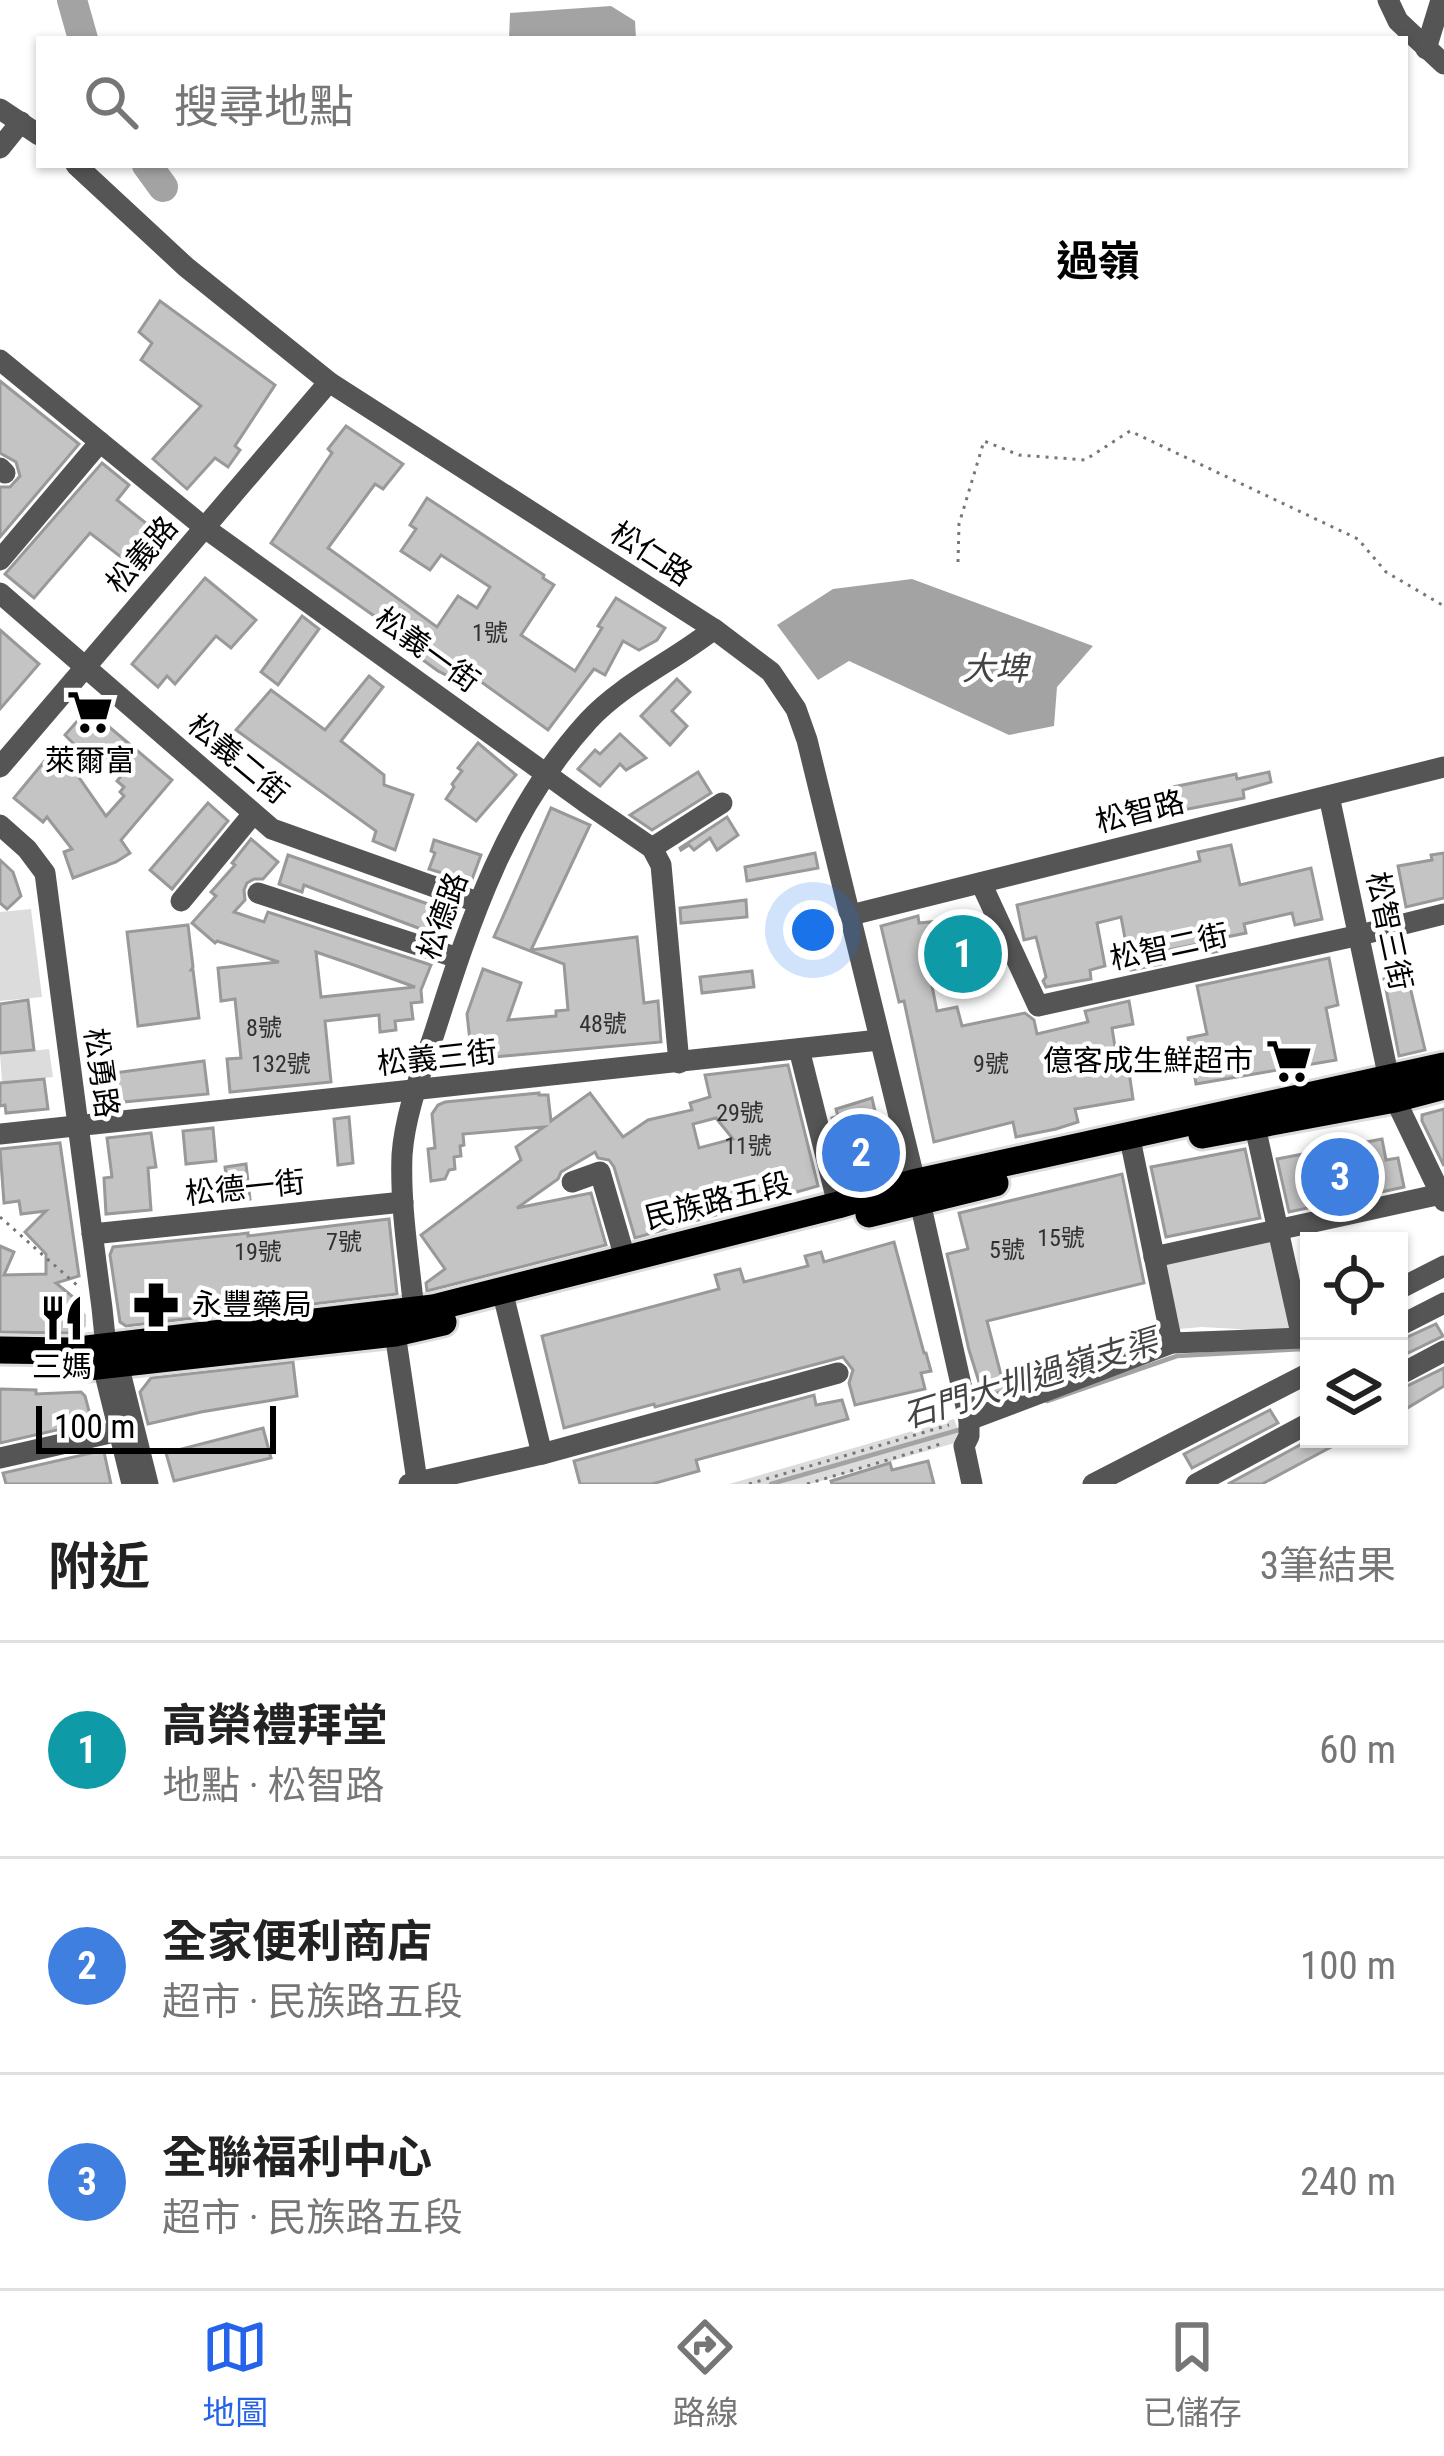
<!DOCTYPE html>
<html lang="zh-TW">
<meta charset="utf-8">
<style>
:root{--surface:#fff;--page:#f6f6f6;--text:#222;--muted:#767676;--line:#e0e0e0;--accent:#2563eb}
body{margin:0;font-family:"Roboto Condensed","Noto Sans TC",sans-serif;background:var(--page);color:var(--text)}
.controls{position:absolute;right:36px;bottom:36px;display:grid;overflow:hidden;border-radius:0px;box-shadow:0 3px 9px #0004}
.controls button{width:108px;height:108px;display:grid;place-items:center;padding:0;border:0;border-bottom:3px solid var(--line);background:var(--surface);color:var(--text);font:60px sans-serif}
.scale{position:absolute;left:36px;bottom:30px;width:240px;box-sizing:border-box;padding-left:12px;border:6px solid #000;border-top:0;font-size:33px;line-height:42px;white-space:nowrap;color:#000;-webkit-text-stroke:9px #fff;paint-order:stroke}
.you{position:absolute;left:813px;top:930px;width:42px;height:42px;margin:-30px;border:9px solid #fff;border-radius:50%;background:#1a73e8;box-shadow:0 0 0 18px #1a73e833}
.badge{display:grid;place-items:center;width:78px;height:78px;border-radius:50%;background:var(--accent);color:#fff;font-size:39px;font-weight:700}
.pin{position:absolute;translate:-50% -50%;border:6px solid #fff;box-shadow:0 3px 12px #0006}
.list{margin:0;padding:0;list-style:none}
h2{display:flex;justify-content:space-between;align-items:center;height:156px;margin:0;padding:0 48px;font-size:51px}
h2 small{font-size:39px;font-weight:400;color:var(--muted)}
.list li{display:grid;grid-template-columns:78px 1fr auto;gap:36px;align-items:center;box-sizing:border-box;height:216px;padding:0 48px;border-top:3px solid var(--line)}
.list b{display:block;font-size:45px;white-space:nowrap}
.list p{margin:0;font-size:39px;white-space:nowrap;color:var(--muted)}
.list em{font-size:39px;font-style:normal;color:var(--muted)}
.icon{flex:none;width:66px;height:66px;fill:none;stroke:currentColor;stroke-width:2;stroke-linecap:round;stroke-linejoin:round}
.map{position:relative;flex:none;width:1444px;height:1484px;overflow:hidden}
.search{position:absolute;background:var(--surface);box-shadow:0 3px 9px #0004;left:36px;right:36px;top:36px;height:132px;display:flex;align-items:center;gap:30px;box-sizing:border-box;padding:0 42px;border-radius:0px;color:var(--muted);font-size:45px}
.sheet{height:804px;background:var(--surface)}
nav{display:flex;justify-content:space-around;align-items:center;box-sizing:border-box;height:168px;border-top:3px solid var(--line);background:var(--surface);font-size:33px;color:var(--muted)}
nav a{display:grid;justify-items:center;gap:6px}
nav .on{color:var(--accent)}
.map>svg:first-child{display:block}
.green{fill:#dcdcdc}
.water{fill:#a3a3a3}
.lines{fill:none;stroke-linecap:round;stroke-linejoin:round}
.stream{stroke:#a3a3a3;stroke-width:4.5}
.river{stroke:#a3a3a3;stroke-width:30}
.building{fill:#c4c4c4;stroke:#999;stroke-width:3;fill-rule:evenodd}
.major-casing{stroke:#dbdbdb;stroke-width:33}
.path{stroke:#777;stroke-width:3;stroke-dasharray:3 6;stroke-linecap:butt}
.minor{stroke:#555;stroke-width:21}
.major{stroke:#000;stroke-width:27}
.labels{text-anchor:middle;stroke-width:9;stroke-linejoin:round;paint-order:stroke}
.number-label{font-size:24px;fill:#313131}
.street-label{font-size:30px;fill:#000;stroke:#fff}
.poi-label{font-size:30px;fill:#000;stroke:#fff}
.water-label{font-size:33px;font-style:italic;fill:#444;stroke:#fff}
.district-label{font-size:42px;font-weight:bold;fill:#000;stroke:#fff}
</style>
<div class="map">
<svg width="1444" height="1484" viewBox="0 0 1444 1484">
<rect width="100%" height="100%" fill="#fff"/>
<g class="green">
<path d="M31 909 42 997 0 1001V912Z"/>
<path d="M49 1049 53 1077 2 1082 0 1054Z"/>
<path d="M1274 1238 1292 1332 1202 1327 1179 1329 1164 1262Z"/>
<path d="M954 1419 962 1441 810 1484H729Z"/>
</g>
<g class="water">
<path d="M611 6 635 21 636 39H509L510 13Z"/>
<path d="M912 579 1093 646 1057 687 1054 726 1009 735 849 661 818 680 777 625 833 589Z"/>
</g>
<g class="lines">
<g class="stream">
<path d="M1047 1401 1177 1356 1303 1349 1309 1346"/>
<path d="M771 1484 962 1429"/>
</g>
<g class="river">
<path d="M72 0 83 39"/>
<path d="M147 165 163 187"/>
</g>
</g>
<g class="building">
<path d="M160 301 275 385 235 446 240 450 228 467 215 458 187 489 153 459 201 406 141 360 152 343 139 332Z"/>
<path d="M0 381 79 444 0 537V487H10L20 476 16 462 0 453Z"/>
<path d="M346 426 403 464 383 489 375 484 328 548 437 627 458 596 477 608 490 587 441 555 430 570 401 551 416 529 410 525 427 498 544 575 543 578 554 585 521 635 575 671 602 628 598 626 616 598 665 628 657 640 639 650 623 641 605 675 594 669 548 730 469 673 462 683 438 671 416 655 421 649 271 543 332 453 328 449Z"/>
<path d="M102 463 129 485 117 500 157 532 143 548 138 545 126 561 90 533 34 598 5 574Z"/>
<path d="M205 578 256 620 231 648 216 636 175 684 167 676 158 687 132 664Z"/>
<path d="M302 616 319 629 278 685 261 672Z"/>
<path d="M0 630 39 664 0 709Z"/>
<path d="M369 676 383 687 341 741 384 775V785L413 795 395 850 373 841 376 831 236 730 271 690 325 730Z"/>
<path d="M677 679 690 692 672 711 687 726 670 745 641 716Z"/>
<path d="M88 709 172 780 121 840 130 853 116 862 73 878 64 852 72 849 47 817 43 822 14 798 57 746 106 816 124 796 120 792 124 787 117 781 121 776 99 758 94 765 65 735Z"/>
<path d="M620 734 646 758 626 770 620 764 600 786 578 769 595 750 600 754Z"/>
<path d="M478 743 516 775 476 821 446 799 454 787 452 784 462 771 458 768Z"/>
<path d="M698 772 711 793 652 830 630 815Z"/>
<path d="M1269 772 1271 782 1243 790 1244 798 1178 811 1173 787 1236 774 1237 779Z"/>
<path d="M208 803 228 821 172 889 150 870Z"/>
<path d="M551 808 590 825 531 950 637 937 644 1003 658 1001 661 1042 472 1059 467 1014 483 969 521 983 508 1020 556 1016V1011L568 1010 564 964 494 937Z"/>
<path d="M727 817 738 835 717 850 710 838 694 850 689 845 681 850 680 848Z"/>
<path d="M251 839 278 862 263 879H254L247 883 244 890 245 900 234 912 264 922 268 912 431 965 421 990 422 1002 411 1003 413 1019 395 1021 396 1030 380 1032 379 1015 325 1021 331 1082 230 1092 227 1059 241 1058 235 999 221 1001 218 968 279 962 217 941 215 943 192 923 216 896 211 892 235 865 232 863ZM316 952 354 965 415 987 321 997Z"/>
<path d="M434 840 481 855 471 882 429 869 435 853 431 851Z"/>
<path d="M1231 845 1240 885 1311 868 1322 919 1295 925 1292 913 1244 924 1246 933 1217 939 1219 951 1205 954 1203 943 1164 951 1166 963 1131 970 1121 917 1097 923 1105 966 1090 970 1091 979 1046 987 1043 981 1046 977 1036 937 1024 940 1017 905 1200 861 1198 852Z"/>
<path d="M815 853 818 868 747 881 745 867Z"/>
<path d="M1444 853V898L1406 907 1398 866 1432 860 1431 855Z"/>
<path d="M288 855 451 912 442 937 304 885 302 892 279 884Z"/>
<path d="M0 860 13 872 21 896 7 909 0 903Z"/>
<path d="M746 900 747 917 681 923 680 908Z"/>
<path d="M918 916 919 923 940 921 941 927 972 922 974 934 982 931 999 974 932 986 937 1011 957 1007 962 1026 1025 1013 1034 1020 1037 1034 1088 1022 1085 1011 1129 1001 1133 1024 1112 1028 1116 1053 1137 1050 1138 1063 1128 1065 1133 1099 1075 1109 1078 1122 1056 1129 1016 1137 1013 1122 934 1142 904 1001 899 1002 881 926Z"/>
<path d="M188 925 193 967 191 970H193L199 1018 138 1026 127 932Z"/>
<path d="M1329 958 1338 1005 1326 1008 1336 1060 1196 1084 1188 1038 1207 1034 1197 986Z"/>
<path d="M752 971 754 987 702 993 700 977Z"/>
<path d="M1407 974 1425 1050 1399 1056 1384 979Z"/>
<path d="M28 1000 34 1050 0 1053V1004Z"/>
<path d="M204 1061 208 1094 102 1104 99 1075Z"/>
<path d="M788 1065 818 1186 635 1238 614 1167 609 1160 598 1158 595 1152 561 1172 558 1179 517 1208 591 1193 606 1245 427 1291 426 1283 445 1269 421 1235 521 1160 516 1147 544 1127 463 1134 464 1145 460 1146 461 1156 454 1157 455 1169 449 1170 445 1179 431 1181 428 1149 435 1148 432 1114 438 1105 445 1102 539 1093V1095H548L551 1121 590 1093 623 1137 648 1120 692 1110 690 1103 710 1097 705 1075ZM716 1118 733 1139 699 1148 693 1124Z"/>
<path d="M44 1079 48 1109 6 1113 5 1105 0 1106V1083Z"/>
<path d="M872 1098 886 1161 845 1172 832 1118 838 1116 836 1109Z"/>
<path d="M1444 1109V1166L1422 1121V1115Z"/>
<path d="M349 1117 353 1163 338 1165 334 1119Z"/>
<path d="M213 1128 216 1161 186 1164 183 1131Z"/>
<path d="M151 1133 156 1167 148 1168 151 1210 106 1214 104 1178 112 1177 107 1138Z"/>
<path d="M1382 1139 1386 1160 1398 1158 1404 1187 1289 1212 1277 1159Z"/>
<path d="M60 1143 79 1276 56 1283 73 1297 84 1315V1326L78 1332 69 1333 0 1332V1246L14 1252 4 1275 46 1274V1254L25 1232 46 1211 21 1214 19 1201 4 1203 0 1149Z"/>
<path d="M1245 1149 1260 1218 1166 1237 1151 1167Z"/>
<path d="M246 1164 250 1199 229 1202 225 1167Z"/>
<path d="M1122 1174 1144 1283 987 1321 1005 1390 984 1398 969 1350 947 1254 968 1249 959 1213Z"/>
<path d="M389 1219 397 1294 126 1326 120 1322 110 1255 113 1247 240 1234 248 1233V1236Z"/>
<path d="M894 1242 924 1353H926L931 1371 921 1373 925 1389 855 1405 849 1383 853 1370 843 1357 655 1407 654 1404 564 1428 542 1336 719 1289 715 1275 740 1269 744 1282 808 1266 805 1256 821 1252 824 1262Z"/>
<path d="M1436 1324 1443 1336 1408 1353 1401 1340Z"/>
<path d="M293 1362 297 1396 201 1412 148 1424 140 1392 151 1378Z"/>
<path d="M1444 1368V1386L1399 1413V1390Z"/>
<path d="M0 1389 36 1390V1394L81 1392 85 1396 92 1422 0 1443Z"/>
<path d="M814 1395 816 1405 842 1400 848 1419 696 1460 699 1471 652 1484H580L574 1461Z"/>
<path d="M1270 1410 1278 1423 1192 1468 1184 1454Z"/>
<path d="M263 1428 271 1458 174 1481 166 1453Z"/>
<path d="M1311 1439H1346L1262 1484H1228Z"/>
<path d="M100 1451 104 1452 111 1484H6L3 1473Z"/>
<path d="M928 1461 934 1484H832L831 1481 890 1463 892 1470Z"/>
</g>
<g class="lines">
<g class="major-casing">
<g id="major">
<path d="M1202 1135 1395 1099 1444 1086"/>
<path d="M869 1214 995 1183"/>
<path d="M0 1350 70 1351 433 1308 838 1205 913 1183 1444 1066"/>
<path d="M88 1367 395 1333 443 1322"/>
</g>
</g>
<g class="path">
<path d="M958 562 959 524 984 441 1019 455 1085 460 1130 431 1358 539 1386 572 1444 606"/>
<path d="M0 1217 79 1287"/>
<path d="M749 1484 949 1425"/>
<path d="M807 1484 944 1443"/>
</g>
<g class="minor">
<path d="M1388 0 1398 21 1444 64"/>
<path d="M1426 49 1441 0"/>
<path d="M0 109 39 135"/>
<path d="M0 148 21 122"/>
<path d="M76 165 186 267 329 382 714 629 771 672 796 709 807 740 920 1202 969 1420V1436L964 1446 972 1484"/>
<path d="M0 360 205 528 585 802 652 848 661 865 679 1063"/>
<path d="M0 468 5 473"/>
<path d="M0 560 100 442"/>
<path d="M0 593 272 829 477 902"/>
<path d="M0 767 329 382"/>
<path d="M1329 796 1389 1079 1395 1099 1444 1201"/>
<path d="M0 825 27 849 45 873 102 1308 106 1347 103 1366 132 1484"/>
<path d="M652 848 722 803"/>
<path d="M981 883 1038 1006 1360 935 1444 914"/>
<path d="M258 893 458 958"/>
<path d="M181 901 253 814"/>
<path d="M851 915 1444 767"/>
<path d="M799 1049 838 1205"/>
<path d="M1252 1113 1302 1338"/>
<path d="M0 1134 879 1040"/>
<path d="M1129 1134 1172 1343"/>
<path d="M572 1182 600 1172 625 1258"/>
<path d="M92 1234 403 1202"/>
<path d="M1154 1257 1441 1194"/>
<path d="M1399 1289 1444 1266"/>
<path d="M502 1290 542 1454"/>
<path d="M1399 1326 1444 1303"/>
<path d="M110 1352 118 1364 148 1484"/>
<path d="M1399 1375 1444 1351"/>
<path d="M969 1420 1172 1343 1302 1338 1309 1335"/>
<path d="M0 1458 119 1431"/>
<path d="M417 1481 395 1333 414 1311C409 1259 400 1207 402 1155 405 1113 422 1070 435 1031 471 918 506 811 588 721 623 683 674 661 714 629"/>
<path d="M409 1484 542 1454 838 1373"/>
<path d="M1093 1484 1309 1373"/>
<path d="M1196 1484 1309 1423"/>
</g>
<use href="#major" class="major"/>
</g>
<defs>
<g id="supermarket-bare" transform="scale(3.6)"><path d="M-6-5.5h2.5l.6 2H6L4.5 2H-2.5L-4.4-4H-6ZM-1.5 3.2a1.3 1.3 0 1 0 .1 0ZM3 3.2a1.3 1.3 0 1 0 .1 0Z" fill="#000" stroke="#fff" stroke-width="2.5" paint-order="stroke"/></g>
<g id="pharmacy-bare" transform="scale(3.6)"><path d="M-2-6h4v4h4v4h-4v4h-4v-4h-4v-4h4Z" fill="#000" stroke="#fff" stroke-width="2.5" paint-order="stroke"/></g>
<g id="restaurant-bare" transform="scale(3.6)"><path d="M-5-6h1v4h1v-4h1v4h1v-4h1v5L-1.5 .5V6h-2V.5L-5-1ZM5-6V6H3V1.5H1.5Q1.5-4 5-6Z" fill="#000" stroke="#fff" stroke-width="2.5" paint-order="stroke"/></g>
</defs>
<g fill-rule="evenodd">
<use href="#supermarket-bare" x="90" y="712"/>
<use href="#supermarket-bare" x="1289" y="1061"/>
<use href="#pharmacy-bare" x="156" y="1305"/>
<use href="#restaurant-bare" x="62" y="1318"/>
</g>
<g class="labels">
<g class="number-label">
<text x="490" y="641">1號</text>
<text x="603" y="1032">48號</text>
<text x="264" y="1036">8號</text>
<text x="281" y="1072">132號</text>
<text x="991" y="1072">9號</text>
<text x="740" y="1121">29號</text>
<text x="748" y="1154">11號</text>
<text x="1061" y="1246">15號</text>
<text x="344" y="1250">7號</text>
<text x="1007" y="1258">5號</text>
<text x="258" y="1260">19號</text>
</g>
<g class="street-label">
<text transform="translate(651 554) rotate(33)" y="10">松仁路</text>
<text transform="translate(142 555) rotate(-49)" y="10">松義路</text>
<text transform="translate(427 650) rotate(36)" y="10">松義一街</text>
<text transform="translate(238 759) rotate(40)" y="10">松義二街</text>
<text transform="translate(1140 812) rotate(-14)" y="10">松智路</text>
<text transform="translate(443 916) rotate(-70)" y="10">松德路</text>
<text transform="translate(1389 931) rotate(78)" y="10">松智三街</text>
<text transform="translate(1169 947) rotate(-12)" y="10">松智二街</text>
<text transform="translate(437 1058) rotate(-6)" y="10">松義三街</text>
<text transform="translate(101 1073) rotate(82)" y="10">松勇路</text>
<text transform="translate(245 1188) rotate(-6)" y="10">松德一街</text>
<text transform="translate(718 1201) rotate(-14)" y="10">民族路五段</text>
</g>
<g class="poi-label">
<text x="90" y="771">萊爾富</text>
<text x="1253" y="1071" text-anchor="end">億客成生鮮超市</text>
<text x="192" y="1315" text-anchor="start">永豐藥局</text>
<text x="62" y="1377">三媽</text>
</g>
<g class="water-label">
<text x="995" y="680">大埤</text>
<text transform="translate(1030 1378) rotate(-17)" y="12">石門大圳過嶺支渠</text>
</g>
<g class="district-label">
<text x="1098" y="276">過嶺</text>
</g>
</g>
</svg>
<div class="controls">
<button><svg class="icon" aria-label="locate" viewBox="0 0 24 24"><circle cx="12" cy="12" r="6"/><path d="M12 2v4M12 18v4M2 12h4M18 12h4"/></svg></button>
<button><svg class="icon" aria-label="layers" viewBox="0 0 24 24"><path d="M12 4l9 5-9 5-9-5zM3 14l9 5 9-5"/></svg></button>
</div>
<div class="scale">100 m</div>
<div class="you"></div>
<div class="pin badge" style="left:963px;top:954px;background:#0f9aa8">1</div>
<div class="pin badge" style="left:861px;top:1153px;background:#3f7fe0">2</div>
<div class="pin badge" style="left:1340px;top:1177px;background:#3f7fe0">3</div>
<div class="search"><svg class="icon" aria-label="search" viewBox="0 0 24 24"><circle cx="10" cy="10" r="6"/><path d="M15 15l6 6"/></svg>搜尋地點</div>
</div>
<section class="sheet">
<h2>附近<small>3筆結果</small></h2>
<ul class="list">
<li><span class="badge" style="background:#0f9aa8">1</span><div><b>高榮禮拜堂</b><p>地點 · 松智路</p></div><em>60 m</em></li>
<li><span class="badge" style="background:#3f7fe0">2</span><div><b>全家便利商店</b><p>超市 · 民族路五段</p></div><em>100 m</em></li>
<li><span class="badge" style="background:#3f7fe0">3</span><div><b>全聯福利中心</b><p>超市 · 民族路五段</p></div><em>240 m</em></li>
</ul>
</section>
<nav>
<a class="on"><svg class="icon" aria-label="map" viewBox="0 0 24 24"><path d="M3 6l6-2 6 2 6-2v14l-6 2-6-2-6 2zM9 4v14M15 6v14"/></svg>地圖</a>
<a><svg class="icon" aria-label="directions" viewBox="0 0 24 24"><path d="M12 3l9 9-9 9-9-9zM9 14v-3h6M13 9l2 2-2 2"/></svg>路線</a>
<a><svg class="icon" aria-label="saved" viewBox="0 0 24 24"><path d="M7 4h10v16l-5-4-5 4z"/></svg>已儲存</a>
</nav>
